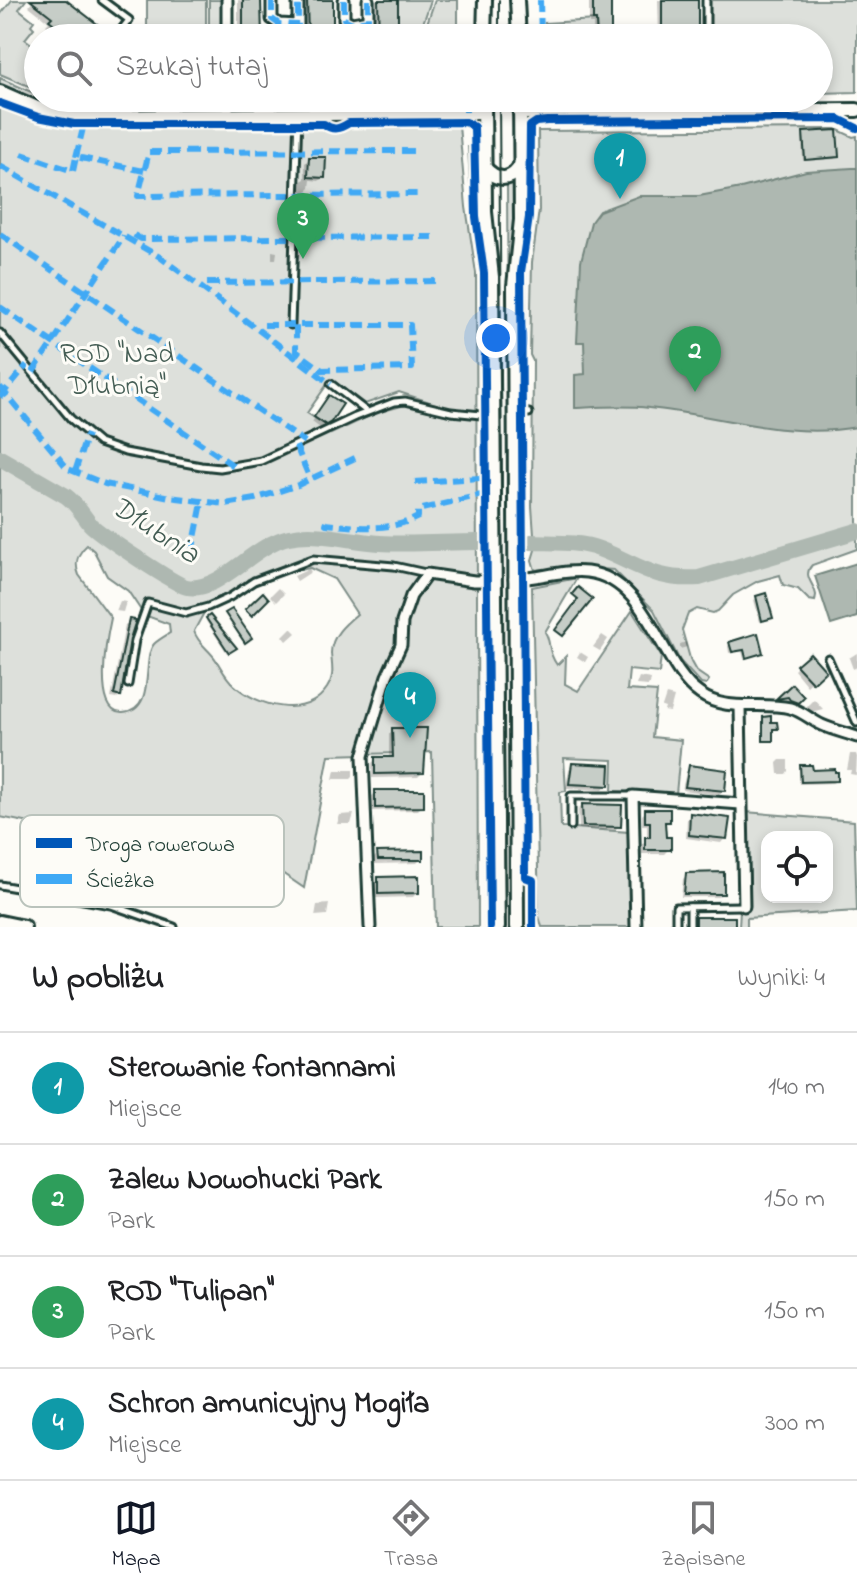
<!DOCTYPE html>
<html lang="pl">
<meta charset="utf-8">
<style>
:root{--surface:#fff;--page:#f6f6f6;--text:#202124;--muted:#757577;--line:#e0e0e0;--accent:#111827}
body{margin:0;font-family:"Indie Flower",sans-serif;background:var(--page);color:var(--text)}
.controls{position:absolute;right:24px;bottom:24px;display:grid;overflow:hidden;border-radius:16px;box-shadow:0 4px 12px #0003}
.controls button{width:72px;height:72px;display:grid;place-items:center;padding:0;border:0;border-bottom:2px solid var(--line);background:var(--surface);color:var(--text);font:40px sans-serif}
.you{position:absolute;left:496px;top:338px;width:28px;height:28px;margin:-20px;border:6px solid #fff;border-radius:50%;background:#1a73e8;box-shadow:0 0 0 12px #1a73e833}
.badge{display:grid;place-items:center;width:52px;height:52px;border-radius:50%;background:var(--accent);color:#fff;font-size:26px;font-weight:700}
.pin{position:absolute;translate:-50% -66px;filter:drop-shadow(0 2px 4px #0008)}
.pin::after{content:'';position:absolute;top:42px;width:28px;height:24px;background:inherit;clip-path:polygon(0 0,100% 0,50% 100%)}
.list{margin:0;padding:0;list-style:none}
h2{display:flex;justify-content:space-between;align-items:center;height:104px;margin:0;padding:0 32px;font-size:34px}
h2 small{font-size:26px;font-weight:400;color:var(--muted)}
.list li{display:grid;grid-template-columns:52px 1fr auto;gap:24px;align-items:center;box-sizing:border-box;height:112px;padding:0 32px;border-top:2px solid var(--line)}
.list b{display:block;font-size:30px;white-space:nowrap}
.list p{margin:0;font-size:26px;white-space:nowrap;color:var(--muted)}
.list em{font-size:26px;font-style:normal;color:var(--muted)}
.icon{flex:none;width:44px;height:44px;fill:none;stroke:currentColor;stroke-width:2;stroke-linecap:round;stroke-linejoin:round}
.map{position:relative;flex:none;width:857px;height:927px;overflow:hidden}
.search{position:absolute;background:var(--surface);box-shadow:0 4px 12px #0003;left:24px;right:24px;top:24px;height:88px;display:flex;align-items:center;gap:20px;box-sizing:border-box;padding:0 28px;border-radius:44px;color:var(--muted);font-size:30px}
.sheet{height:552px;background:var(--surface)}
nav{display:flex;justify-content:space-around;align-items:center;box-sizing:border-box;height:112px;border-top:2px solid var(--line);background:var(--surface);font-size:22px;color:var(--muted)}
nav a{display:grid;justify-items:center;gap:4px}
nav .on{color:var(--accent)}
.map>svg:first-child{display:block}
.green{fill:#dde0db;stroke:#7e8e88;stroke-width:2;fill-rule:evenodd}
.water{fill:#aeb8b1;stroke:#75877f;stroke-width:2}
.shadow{fill:#0003}
.lines{fill:none;stroke-linecap:round;stroke-linejoin:round}
.river{stroke:#aeb8b1;stroke-width:16}
.building{fill:#c6cdc7;stroke:#1f3d34;stroke-width:2}
.lane-casing{stroke:#1f3d34;stroke-width:11}
.street-casing{stroke:#1f3d34;stroke-width:15}
.secondary-casing{stroke:#1f3d34;stroke-width:18}
.lane{stroke:#fdfcf7;stroke-width:5}
.street{stroke:#fdfcf7;stroke-width:9}
.secondary{stroke:#fdfcf7;stroke-width:12}
.tram{stroke:#1f3d34;stroke-width:2}
.quiet{stroke:#3fa9f5;stroke-width:6;stroke-dasharray:12 6;stroke-linecap:butt}
.cycleway-casing{stroke:#fdfcf7;stroke-width:13}
.cycleway{stroke:#0057b8;stroke-width:8}
.labels{text-anchor:middle;stroke-width:6;stroke-linejoin:round;paint-order:stroke}
.park-label{font-size:28px;fill:#455e55;stroke:#fdfcf7}
.water-label{font-size:30px;font-style:italic;fill:#435c53;stroke:#fdfcf7}
.key{fill:#fdfcf7;stroke:#bac3bc;stroke-width:2}
.key-label{font-size:22px;fill:#1f3d34}
</style>
<div class="map">
<svg width="857" height="927" viewBox="0 0 857 927">
<rect width="100%" height="100%" fill="#fdfcf7"/>
<filter id="ink" filterUnits="userSpaceOnUse"><feTurbulence type="fractalNoise" baseFrequency=".0125" numOctaves="2"/><feDisplacementMap in="SourceGraphic" scale="16" xChannelSelector="R" yChannelSelector="G"/><feConvolveMatrix kernelMatrix="1 2 1 2 8 2 1 2 1" color-interpolation-filters="sRGB"/></filter>
<g filter="url(#ink)">
<g class="green">
<path d="M12 0H26L19 9 34 21 31 25 34 28 25 39 38 49V90L0 74V15Z"/>
<rect x="147" y="0" width="59" height="27"/>
<path d="M209 0H223V38H215V28H209Z"/>
<path d="M398 0H431L418 38H398Z"/>
<path d="M435 0H458V38H422Z"/>
<path d="M709 0H857V92L819 93V38H709Z"/>
<path d="M596 20 597 38H545V23Z"/>
<path d="M0 78 38 95V98L94 103 224 102 220 108H215L74 107 40 101 0 85Z"/>
<path d="M709 98H804L803 104 714 105Z"/>
<path d="M0 106C51 129 97 128 151 129 207 129 263 127 319 126L339 130 349 126 459 125 466 207 476 273 478 927H436L432 752 329 755 304 888 263 860 250 843 240 853 236 881 171 865 89 835 0 817ZM331 379 365 404 399 392 442 406V414L405 405 376 413 331 434 327 426 307 413ZM87 545 94 551 107 576 128 591 144 615 169 624 170 633C165 636 158 640 154 644 141 659 157 710 123 713 92 715 107 636 111 618L79 575C74 563 77 554 87 545ZM310 568 334 579 357 614C345 624 331 636 331 653 332 668 335 675 327 688 306 720 257 706 234 685 225 677 222 669 216 660 209 649 198 644 194 631L206 609 231 598 248 579Z"/>
<path d="M533 127 534 217 526 268 527 410 524 409 523 277 531 217 530 129Z"/>
<path d="M836 129 853 137 857 136V549L812 565C802 576 814 583 816 595L815 601 809 600 798 589 783 585 780 575 758 581 733 595 718 611 713 613 697 609 688 614 682 630 691 662 696 671 709 680 706 685 701 684 680 661 654 610 614 570 573 567 535 570 532 560 535 550 532 506 533 361 530 355 532 262 539 210 538 131Z"/>
<path d="M468 147H474L475 217 483 275 485 411 481 412 480 271 472 222Z"/>
<path d="M514 183V224L509 268V516L507 186Z"/>
<path d="M577 578 545 632C552 643 546 650 557 665L566 656 565 684 578 691 632 611 661 656 659 673 629 670 627 690 657 692 652 737 681 740 676 794 612 791 613 760 564 758 566 791 560 792 561 827 629 832 631 927H542L539 916 532 587Z"/>
<path d="M745 812 854 821 857 911 747 918V927H739L740 910 749 909ZM767 837H827V897H767Z"/>
</g>
<g class="water">
<path d="M852 168H857V427C786 440 719 415 649 408 625 405 599 407 575 408V375L585 374 584 342H577L581 261 591 222 599 211 639 196H699L741 188 806 171Z"/>
<path d="M857 563V617L831 625 815 576Z"/>
</g>
<g class="shadow">
<path d="M34 0H64L96 38H71L67 35 63 38 46 25 49 22 29 6Z"/>
<path d="M238 0H259L260 34H302V0H331V34H373V0H396V38H238Z"/>
<path d="M589 0H609V38H593V24H589Z"/>
<path d="M658 0H696V27L692 31 677 33V38H659Z"/>
<path d="M804 134 837 157 834 159 803 161 802 136Z"/>
<path d="M309 159 323 177 319 181 311 180 310 188 306 192 298 191V183L305 179V163Z"/>
<path d="M272 251 277 252 276 259H272Z"/>
<path d="M326 402 329 421 320 428 312 422Z"/>
<path d="M309 569 311 572 297 581 294 576Z"/>
<path d="M278 588 284 594 276 602 270 596Z"/>
<path d="M757 598 770 618 768 620 760 622 754 600Z"/>
<path d="M120 601 126 602 123 612 116 611Z"/>
<path d="M209 618 233 649 227 653 206 621Z"/>
<path d="M129 621 119 696 116 699 111 698 125 625Z"/>
<path d="M291 628 296 633 287 641 283 636Z"/>
<path d="M602 635 608 639 600 651 593 647Z"/>
<path d="M686 642 687 647 680 649V644Z"/>
<path d="M730 643 761 653 744 659 742 651 729 653 728 646Z"/>
<path d="M580 652 588 657 585 662 577 657Z"/>
<path d="M857 653V667L853 669 849 658Z"/>
<path d="M809 656 823 671 807 686 794 670Z"/>
<path d="M639 677 651 679 650 684 648 686 636 685Z"/>
<path d="M792 687 801 697 794 704 787 702 785 699H778Z"/>
<path d="M666 695 674 697 670 712 664 711 665 708 662 707Z"/>
<path d="M814 699 823 709 811 712 806 707Z"/>
<path d="M393 730 422 773 418 777 372 778V763L376 759H389V734Z"/>
<path d="M850 754H856L857 757 856 775 850 774 851 770H847Z"/>
<path d="M780 760H788V771L786 774H778L777 763Z"/>
<path d="M573 765 607 785 603 790 566 788 569 769Z"/>
<path d="M801 767 811 772 836 780 834 783 799 784V769Z"/>
<path d="M690 768 723 790 719 795 682 790 686 772Z"/>
<path d="M335 770H353V777L351 779H333Z"/>
<path d="M376 792 422 806 418 810 372 811 371 797Z"/>
<path d="M582 806 619 826 615 830 579 829 578 810Z"/>
<path d="M646 811 668 821 664 826 669 849 664 854H642V844L647 839V825H642V815Z"/>
<path d="M354 814 351 824H337L340 815Z"/>
<path d="M691 815 725 838 721 843 686 838 687 819Z"/>
<path d="M378 854 421 859 417 863 374 864V858Z"/>
<path d="M687 875 722 893 718 897H681L683 879Z"/>
<path d="M379 879 417 893 413 897 375 898V884Z"/>
<path d="M329 904 327 915 315 916 317 905Z"/>
</g>
<g class="lines">
<g class="river">
<path d="M0 458 66 496C77 504 82 514 90 524 98 533 177 586 187 587 220 593 252 545 289 537 319 531 350 541 380 543 413 545 446 542 478 542"/>
<path d="M531 542C553 543 579 541 599 549 638 564 654 581 699 578L857 531"/>
</g>
</g>
<g class="building">
<path d="M30 0H66L105 30 99 38H80L72 32 70 36 49 20 52 17Z"/>
<path d="M243 0H261L262 38H243Z"/>
<path d="M307 0H333V38H308Z"/>
<path d="M378 0H398V38H379Z"/>
<path d="M593 0H611V38H597L596 20H593Z"/>
<path d="M662 0H698V28L679 30V38H662Z"/>
<path d="M837 130 839 157 805 160 803 132Z"/>
<path d="M309 157H326L325 178 308 177Z"/>
<path d="M329 395 343 404 331 422 326 425 314 417Z"/>
<path d="M578 587 593 599 563 636 555 630 578 599 572 594Z"/>
<path d="M263 592 269 599 252 616 245 609Z"/>
<path d="M766 593 773 618 762 621 756 596Z"/>
<path d="M232 609 252 638 245 643 225 613Z"/>
<path d="M210 615 237 648 229 653 206 618Z"/>
<path d="M129 619 136 620 130 639 121 697 114 695Z"/>
<path d="M758 633 763 653 746 658 744 650 732 652 729 642Z"/>
<path d="M810 653 826 671 813 683 796 665Z"/>
<path d="M792 684 804 697 798 703 790 700 788 697 776 699Z"/>
<path d="M771 716V722H777L778 729H773V741H763V717Z"/>
<path d="M392 728H427L424 773 375 774V757H393Z"/>
<path d="M572 763 610 765 609 786 569 784Z"/>
<path d="M689 765 727 770 725 791 685 787Z"/>
<path d="M800 765H812L813 770 835 769V772H838V781L801 782Z"/>
<path d="M375 790H424V807L375 808Z"/>
<path d="M582 804 622 805 621 827 583 826Z"/>
<path d="M645 809H670V822H665L666 837H671V850H645V837H650V822H645Z"/>
<path d="M690 813 730 818 727 839 689 835Z"/>
<path d="M423 851V860H378L377 852Z"/>
<path d="M724 872V894H684L686 873Z"/>
<path d="M419 876V893L378 894V877Z"/>
<rect x="696" y="917" width="39" height="10"/>
</g>
<g class="lines">
<g class="lane-casing">
<g id="lane">
<path d="M102 0 129 20 115 38"/>
<path d="M706 0V38"/>
<path d="M689 38V33H706"/>
<path d="M808 110V98"/>
<path d="M291 325 298 114"/>
<path d="M0 333 71 419 99 443 125 452 201 466 220 468 261 461 355 417 394 402 405 401 451 412 491 416"/>
<path d="M331 384 366 411"/>
<path d="M516 411 529 413"/>
<path d="M828 658 857 723"/>
<path d="M128 684 135 640 148 603 186 613 208 607 230 597 254 581 313 559 394 566 426 573"/>
<path d="M571 826V796H632"/>
<path d="M0 885 111 905 174 927"/>
<path d="M690 907V927"/>
<path d="M676 927V907L743 906"/>
</g>
</g>
<g class="street-casing">
<g id="street">
<path d="M227 0V38"/>
<path d="M272 0V19L279 24 298 25V0"/>
<path d="M344 0V19L352 23 368 20V0"/>
<path d="M228 98V116"/>
<path d="M514 579C539 579 563 569 587 572 650 580 659 666 700 694 727 713 760 701 790 708 802 711 811 720 822 725 833 730 846 733 857 737"/>
<path d="M740 707 744 906"/>
<path d="M370 927 363 756 387 676 401 645 402 622 411 596 427 574 474 581H495"/>
<path d="M636 927 633 796 741 804"/>
</g>
</g>
<g class="secondary-casing">
<g id="secondary">
<path d="M517 0 519 38"/>
<path d="M484 38 485 0"/>
<path d="M0 92 37 108 84 117 484 112"/>
<path d="M484 98 485 212 492 277 498 927"/>
<path d="M520 113 857 110"/>
<path d="M484 167C497 182 512 182 521 164"/>
<path d="M0 922 24 927"/>
<path d="M517 927 514 286 521 220 520 98"/>
</g>
</g>
<use href="#lane" class="lane"/>
<use href="#street" class="street"/>
<use href="#secondary" class="secondary"/>
<g class="tram">
<path d="M499 0V38"/>
<path d="M499 98 505 927"/>
</g>
<g class="quiet">
<path d="M272 0V19L279 24 298 25V0"/>
<path d="M344 0V19L352 23 368 20V0"/>
<path d="M540 0 541 38"/>
<path d="M458 122H466V98"/>
<path d="M539 122 540 98"/>
<path d="M413 151 149 152 138 196 422 194"/>
<path d="M22 154 73 171 76 157 144 171"/>
<path d="M76 157 84 124"/>
<path d="M0 166 160 257 331 384"/>
<path d="M0 234 305 442"/>
<path d="M134 235 141 239 437 237"/>
<path d="M207 283 438 281"/>
<path d="M0 307 234 466"/>
<path d="M264 325H410L412 368 322 370 296 351V325"/>
<path d="M33 372 124 236"/>
<path d="M0 387 68 469 105 484 170 497 225 504 255 499 298 485 355 458"/>
<path d="M0 397 27 365"/>
<path d="M296 446 310 479"/>
<path d="M75 472 87 434"/>
<path d="M415 482 480 478"/>
<path d="M327 521 326 524C358 527 389 532 418 517V511L422 509 481 495"/>
<path d="M192 553 202 503"/>
</g>
<g class="cycleway-casing">
<g id="cycleway">
<path d="M0 103 38 117 74 124H324C333 131 339 129 349 123L466 122 474 127 476 217 484 273 490 927"/>
<path d="M533 927V880L525 877 521 272 529 217 530 126 536 122 547 121 839 119 857 128"/>
</g>
</g>
<use href="#cycleway" class="cycleway"/>
</g>
</g>
<g class="labels">
<g class="park-label">
<text x="117" y="362">ROD "Nad<tspan x="117" dy="32">Dłubnią"</tspan></text>
</g>
<g class="water-label">
<text transform="translate(156 529) rotate(33)" y="10">Dłubnia</text>
</g>
</g>
<rect x="20" y="815" width="264" height="92" rx="12" class="key"/>
<rect x="36" y="838" width="36" height="10" fill="#0057b8"/>
<rect x="36" y="874" width="36" height="10" fill="#3fa9f5"/>
<g class="key-label">
<text x="86" y="851">Droga rowerowa</text>
<text x="86" y="887">Ścieżka</text>
</g>
</svg>
<div class="controls">
<button><svg class="icon" aria-label="locate" viewBox="0 0 24 24"><circle cx="12" cy="12" r="6"/><path d="M12 2v4M12 18v4M2 12h4M18 12h4"/></svg></button>
</div>
<div class="you"></div>
<div class="pin badge" style="left:620px;top:199px;background:#0f9aa8">1</div>
<div class="pin badge" style="left:695px;top:392px;background:#2e9e5b">2</div>
<div class="pin badge" style="left:303px;top:259px;background:#2e9e5b">3</div>
<div class="pin badge" style="left:410px;top:738px;background:#0f9aa8">4</div>
<div class="search"><svg class="icon" aria-label="search" viewBox="0 0 24 24"><circle cx="10" cy="10" r="6"/><path d="M15 15l6 6"/></svg>Szukaj tutaj</div>
</div>
<section class="sheet">
<h2>W pobliżu<small>Wyniki: 4</small></h2>
<ul class="list">
<li><span class="badge" style="background:#0f9aa8">1</span><div><b>Sterowanie fontannami</b><p>Miejsce</p></div><em>140 m</em></li>
<li><span class="badge" style="background:#2e9e5b">2</span><div><b>Zalew Nowohucki Park</b><p>Park</p></div><em>150 m</em></li>
<li><span class="badge" style="background:#2e9e5b">3</span><div><b>ROD &quot;Tulipan&quot;</b><p>Park</p></div><em>150 m</em></li>
<li><span class="badge" style="background:#0f9aa8">4</span><div><b>Schron amunicyjny Mogiła</b><p>Miejsce</p></div><em>300 m</em></li>
</ul>
</section>
<nav>
<a class="on"><svg class="icon" aria-label="map" viewBox="0 0 24 24"><path d="M3 6l6-2 6 2 6-2v14l-6 2-6-2-6 2zM9 4v14M15 6v14"/></svg>Mapa</a>
<a><svg class="icon" aria-label="directions" viewBox="0 0 24 24"><path d="M12 3l9 9-9 9-9-9zM9 14v-3h6M13 9l2 2-2 2"/></svg>Trasa</a>
<a><svg class="icon" aria-label="saved" viewBox="0 0 24 24"><path d="M7 4h10v16l-5-4-5 4z"/></svg>Zapisane</a>
</nav>
